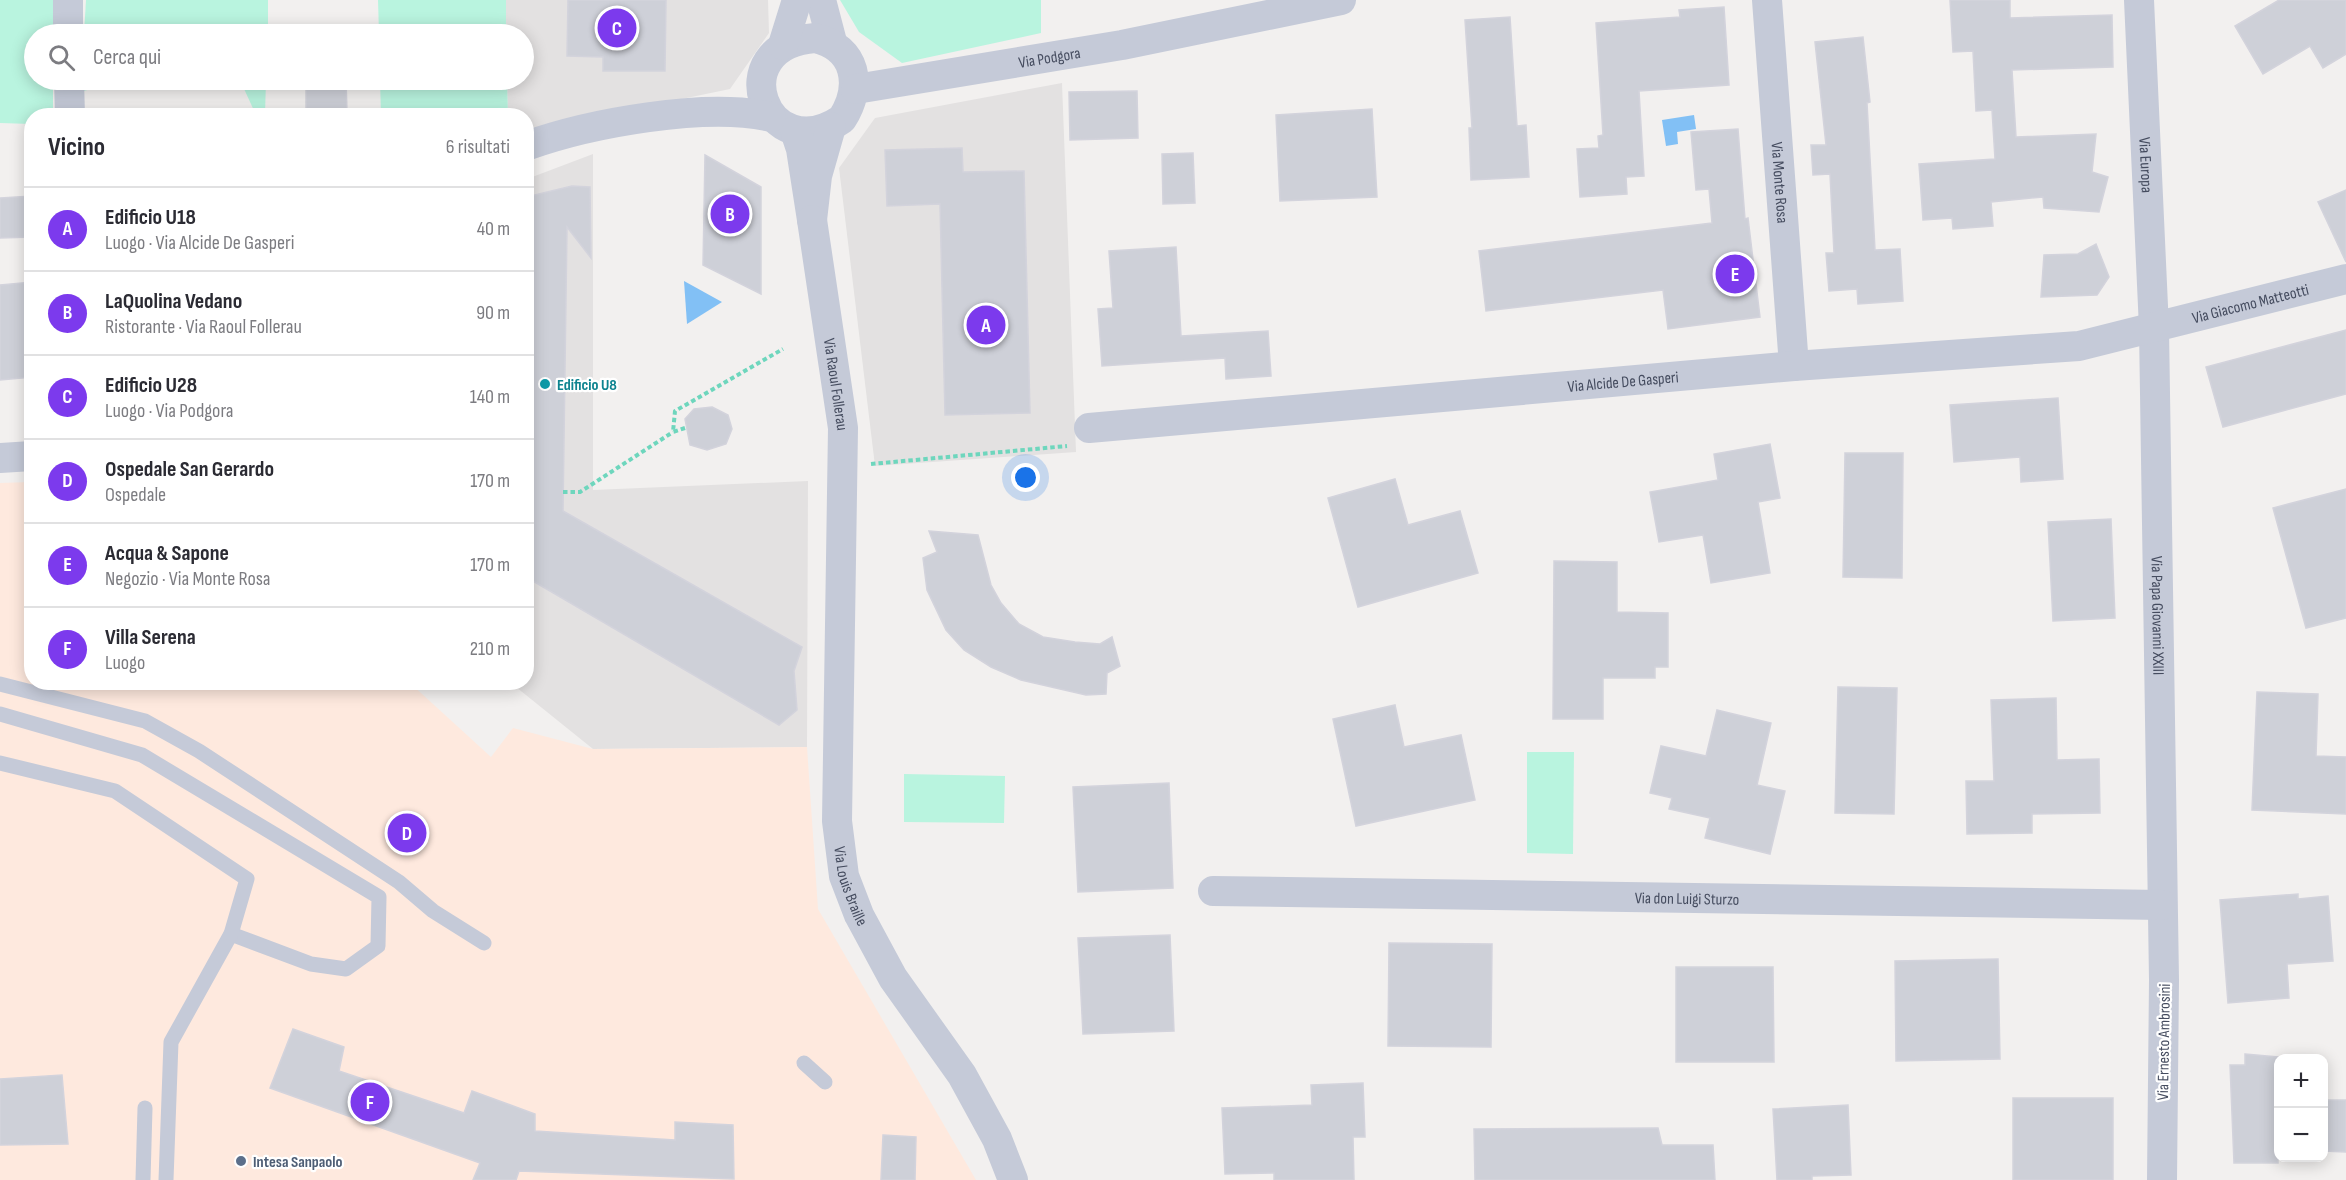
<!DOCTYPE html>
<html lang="it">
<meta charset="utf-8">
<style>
:root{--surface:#fff;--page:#f2f2f3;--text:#2b2b33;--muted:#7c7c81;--line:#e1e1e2;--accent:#7c3aed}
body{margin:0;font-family:"Sofia Sans Condensed",sans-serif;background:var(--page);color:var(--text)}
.controls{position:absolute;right:18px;bottom:18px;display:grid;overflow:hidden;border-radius:12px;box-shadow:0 3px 15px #0003}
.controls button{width:54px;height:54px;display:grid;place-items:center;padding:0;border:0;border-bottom:2px solid var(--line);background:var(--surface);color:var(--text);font:30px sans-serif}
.you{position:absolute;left:1026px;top:478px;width:21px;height:21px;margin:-15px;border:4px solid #fff;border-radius:50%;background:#1a73e8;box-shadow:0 0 0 9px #1a73e833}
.badge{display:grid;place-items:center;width:39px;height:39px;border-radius:50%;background:var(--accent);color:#fff;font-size:20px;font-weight:700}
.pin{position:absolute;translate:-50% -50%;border:3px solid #fff;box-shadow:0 2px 6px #0006}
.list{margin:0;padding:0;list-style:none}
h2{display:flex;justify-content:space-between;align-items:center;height:78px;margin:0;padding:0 24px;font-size:26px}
h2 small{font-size:20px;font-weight:400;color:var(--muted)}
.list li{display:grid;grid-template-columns:39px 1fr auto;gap:18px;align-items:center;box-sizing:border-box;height:84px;padding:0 24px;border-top:2px solid var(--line)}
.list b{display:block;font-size:22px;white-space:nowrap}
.list p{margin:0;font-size:20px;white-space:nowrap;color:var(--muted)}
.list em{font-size:20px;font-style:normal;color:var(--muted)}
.icon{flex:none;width:33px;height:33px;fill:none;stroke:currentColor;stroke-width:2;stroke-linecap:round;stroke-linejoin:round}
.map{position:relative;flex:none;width:2346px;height:1180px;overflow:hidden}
.search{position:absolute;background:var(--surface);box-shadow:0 3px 15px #0003;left:24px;top:24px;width:510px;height:66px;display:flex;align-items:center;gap:15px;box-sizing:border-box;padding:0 21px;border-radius:33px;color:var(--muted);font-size:22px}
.panel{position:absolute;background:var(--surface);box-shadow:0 3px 15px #0003;left:24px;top:108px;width:510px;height:582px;border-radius:24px}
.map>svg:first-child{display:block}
.education{fill:#e3e1e1}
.medical{fill:#fee9de}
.green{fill:#b9f4df}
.water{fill:#82c0f5}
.building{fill:#ced0d8;stroke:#d3d3dc;stroke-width:1.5}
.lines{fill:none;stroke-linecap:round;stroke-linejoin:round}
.path{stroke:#6ed6bd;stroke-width:4;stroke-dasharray:4.5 3;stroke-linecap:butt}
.lane{stroke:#c5cad8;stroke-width:15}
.street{stroke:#c5cad8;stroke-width:30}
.culture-dot{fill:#0f9aa8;stroke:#fff;stroke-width:2}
.service-dot{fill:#5c6f8a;stroke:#fff;stroke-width:2}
.labels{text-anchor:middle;stroke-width:4.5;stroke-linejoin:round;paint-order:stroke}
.street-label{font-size:16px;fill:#454c5f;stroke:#fff}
.culture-label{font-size:16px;font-weight:bold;fill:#0d838f;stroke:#fff;text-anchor:start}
.service-label{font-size:16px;font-weight:bold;fill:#4e5e75;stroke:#fff;text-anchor:start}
</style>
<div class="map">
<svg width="2346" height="1180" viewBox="0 0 2346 1180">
<rect width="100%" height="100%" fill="#f2f0ef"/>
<g class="education">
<path d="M506 0H768L769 33 730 89 527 131 526 116 508 115 507 80H524V34H506Z"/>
<path d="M1062 83 1076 452 875 466 839 168 875 118Z"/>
<path d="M593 154V490L808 481 807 747 593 749 511 683 526 682 527 179Z"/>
</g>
<path class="medical" d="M31 482 32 682 410 683 491 757 513 728 593 749 807 747 818 909 976 1180H0V483Z"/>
<g class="green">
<path d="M0 0H54V34H34V80H53V115L32 116 31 124 0 123Z"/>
<path d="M86 0H268V34H84Z"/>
<path d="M378 0H506V34H379Z"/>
<path d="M840 0H1041V33L902 63 859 32Z"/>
<path d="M81 80H123L80 92Z"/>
<path d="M240 80H266L265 115H256Z"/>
<path d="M380 80H507L508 115H381Z"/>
<path d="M1527 752H1574L1573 854 1527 853Z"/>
<path d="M904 774 1005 776 1004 823 904 822Z"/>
</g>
<g class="water">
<path d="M1694 115 1696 129 1677 132 1678 144 1666 146 1662 120Z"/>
<path d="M684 281 722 302 687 324Z"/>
</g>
<g class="building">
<path d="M568 0H666L665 71H603V57L567 56Z"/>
<path d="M1950 0H2010V18L2112 15 2113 67 2012 70 2016 137 2096 134 2092 172 2108 177 2099 212 2044 208 2043 197 1991 202 1993 226 1953 229 1952 218 1923 220 1919 164 1995 159 1992 110 1976 111 1973 51 1953 52Z"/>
<path d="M2279 0H2346V54L2323 68 2310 46 2263 74 2235 26Z"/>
<path d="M1724 7 1729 85 1639 91 1644 176 1626 177 1627 194 1580 197 1577 149 1599 148 1598 136 1603 135 1596 23 1680 17 1679 10Z"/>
<path d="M1510 17 1517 126 1526 125 1529 177 1471 180 1469 128H1472L1465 20Z"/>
<path d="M1863 37 1870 102 1867 103 1875 250 1900 249 1903 301 1858 304 1857 289 1829 291 1826 253H1834L1830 174 1813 175 1811 145H1826L1815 42Z"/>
<path d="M306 80H346L347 112 306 114Z"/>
<path d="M1137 91 1138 138 1070 140 1069 92Z"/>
<path d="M1372 109 1377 197 1280 201 1276 115Z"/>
<path d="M1738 129 1745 219 1748 218 1760 317 1668 329 1663 290 1486 311 1479 251 1712 223 1709 189 1696 190 1691 132Z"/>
<path d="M962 148 963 172 1024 171 1030 413 945 415 940 204 887 206 885 150Z"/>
<path d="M1193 153 1195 203 1163 204 1162 154Z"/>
<path d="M705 155 761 187V294L703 265Z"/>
<path d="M572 186 590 187 591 258 567 227 563 511 802 647 794 671 797 710 779 725 526 577V197Z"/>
<path d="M2346 190V262L2318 202Z"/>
<path d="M32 196V237L0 238V198Z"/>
<path d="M2096 244 2109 277 2097 295 2041 297 2044 255 2078 254Z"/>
<path d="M1176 247 1181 336 1268 331 1271 376 1226 379 1225 358 1102 366 1098 309 1113 308 1109 251Z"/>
<path d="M32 282V377L0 380V285Z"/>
<path d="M2346 330V394L2223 427 2206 367Z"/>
<path d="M2058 398 2063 479 2021 482 2020 457 1954 462 1950 405Z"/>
<path d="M712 407 728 415 732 429 726 444 707 450 690 445 685 419 694 409Z"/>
<path d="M1770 444 1780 498 1758 502 1770 573 1711 583 1703 535 1659 542 1650 492 1718 480 1714 454Z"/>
<path d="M1845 453H1903L1902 578 1843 577Z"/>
<path d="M1395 479 1408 525 1460 511 1478 573 1358 607 1328 498Z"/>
<path d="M2346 489V618L2306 628 2273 508Z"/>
<path d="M2111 519 2115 618 2053 621 2048 522Z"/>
<path d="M929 531 978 535 991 585 1001 603 1019 624 1043 637 1075 642 1100 644 1112 637 1120 666 1107 673 1106 694 1086 695 1021 680 991 667 964 650 946 630 927 590 923 558 937 552Z"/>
<path d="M1554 561 1617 562V612L1668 613V667H1655V678H1603V719H1553Z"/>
<path d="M1838 687 1897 688 1894 814 1835 813Z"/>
<path d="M2257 692 2318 694 2316 756 2346 757V814L2252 810Z"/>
<path d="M2056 698 2057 760 2099 759 2100 813 2032 814V833L1967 834 1966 781H1994L1991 700Z"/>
<path d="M1395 705 1404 747 1461 735 1475 800 1356 826 1333 719Z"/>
<path d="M1717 710 1771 723 1757 785 1785 791 1770 854 1705 838 1710 818 1669 809 1672 798 1650 793 1661 746 1706 756Z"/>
<path d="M1169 783 1173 888 1078 892 1073 787Z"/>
<path d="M2298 894V899L2328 896 2333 961 2287 964 2289 998 2228 1003 2220 900Z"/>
<path d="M1170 935 1174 1031 1083 1034 1078 938Z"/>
<path d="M1389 943 1492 944 1491 1047 1388 1046Z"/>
<path d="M1998 959 2000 1059 1896 1061 1895 961Z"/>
<path d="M1676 967H1773L1774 1062H1676Z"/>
<path d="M293 1029 344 1047 339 1071 464 1113 472 1091 535 1114V1131L675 1140V1122L733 1125 734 1179 519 1171 516 1180H473L480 1163 270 1088Z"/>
<path d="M2245 1054 2278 1057V1163H2234L2230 1065H2245Z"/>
<path d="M62 1075 68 1144 0 1145V1079Z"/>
<path d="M1363 1083 1365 1137H1353L1354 1180H1274V1173L1225 1174 1222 1108 1312 1105 1311 1085Z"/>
<rect x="2013" y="1098" width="100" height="82"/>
<path d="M2324 1100H2346V1152L2324 1151Z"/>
<path d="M1848 1105 1851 1175 1812 1176V1180H1777L1773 1109Z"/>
<path d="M1658 1128 1662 1145H1713L1715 1180H1475L1474 1129Z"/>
<path d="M883 1135 916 1137 915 1180H881Z"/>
</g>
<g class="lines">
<g class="path">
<path d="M685 428 673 432 675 411 783 349"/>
<path d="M871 464 1067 446"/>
<path d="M563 492H580L673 432"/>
</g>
<g class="lane">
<path d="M0 684 145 721 199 751 399 882 433 911 484 943"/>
<path d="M0 714 142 755 379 897 378 946 346 969 311 964 231 934"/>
<path d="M0 763 115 791 247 879 231 934 171 1042 166 1180"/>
<path d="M804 1063 825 1082"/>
<path d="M143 1180 145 1108"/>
</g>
<g class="street">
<path d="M68 0V34"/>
<path d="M821 0 832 42"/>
<path id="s1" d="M1767 0 1794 366"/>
<path id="s2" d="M2139 0 2154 328 2164 980 2162 1180"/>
<path d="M815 38C857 48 863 86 842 119 765 171 720 45 815 38Z"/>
<path d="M783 45 797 0"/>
<path d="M69 80 70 116"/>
<path id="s3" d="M856 89 1122 45 1341 0"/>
<path d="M795 131 801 149 812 220 817 176 831 127"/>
<path d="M526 146C590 123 706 102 771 117"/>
<path id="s4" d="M812 220 843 428 837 821 844 876 859 915 893 978 962 1075 997 1139 1013 1180"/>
<path id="s5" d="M1089 428 1794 366 2079 346 2346 279"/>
<path d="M0 458 32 456"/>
<path id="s6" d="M1213 891 2162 905"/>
</g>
</g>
<circle class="culture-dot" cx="545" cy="384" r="6"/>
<circle class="service-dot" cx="241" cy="1161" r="6"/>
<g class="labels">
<g class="street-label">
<text dy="6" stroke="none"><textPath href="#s3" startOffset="196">Via Podgora</textPath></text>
<text dy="6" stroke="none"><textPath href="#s2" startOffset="165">Via Europa</textPath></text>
<text dy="6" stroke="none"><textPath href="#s1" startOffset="183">Via Monte Rosa</textPath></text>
<text dy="6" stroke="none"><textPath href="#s5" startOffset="1170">Via Giacomo Matteotti</textPath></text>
<text dy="6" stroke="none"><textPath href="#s5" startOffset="536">Via Alcide De Gasperi</textPath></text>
<text dy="6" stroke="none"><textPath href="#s4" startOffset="166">Via Raoul Follerau</textPath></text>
<text dy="6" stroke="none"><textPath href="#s2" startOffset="616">Via Papa Giovanni XXIII</textPath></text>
<text dy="6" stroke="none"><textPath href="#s4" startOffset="670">Via Louis Braille</textPath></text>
<text dy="6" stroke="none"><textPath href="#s6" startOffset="474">Via don Luigi Sturzo</textPath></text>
<text transform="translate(2163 1042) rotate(-89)" y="6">Via Ernesto Ambrosini</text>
</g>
<g class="culture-label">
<text x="557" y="390">Edificio U8</text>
</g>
<g class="service-label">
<text x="253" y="1167">Intesa Sanpaolo</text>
</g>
</g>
</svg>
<div class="controls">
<button>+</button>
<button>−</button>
</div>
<div class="you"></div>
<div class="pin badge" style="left:986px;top:325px">A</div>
<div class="pin badge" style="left:730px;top:214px">B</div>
<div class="pin badge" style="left:617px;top:28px">C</div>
<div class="pin badge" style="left:407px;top:833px">D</div>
<div class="pin badge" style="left:1735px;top:274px">E</div>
<div class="pin badge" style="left:370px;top:1102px">F</div>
<div class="search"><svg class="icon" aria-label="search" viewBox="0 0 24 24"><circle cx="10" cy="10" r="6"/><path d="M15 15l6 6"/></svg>Cerca qui</div>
<section class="panel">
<h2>Vicino<small>6 risultati</small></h2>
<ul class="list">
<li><span class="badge">A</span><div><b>Edificio U18</b><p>Luogo · Via Alcide De Gasperi</p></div><em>40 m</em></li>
<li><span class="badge">B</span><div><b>LaQuolina Vedano</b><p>Ristorante · Via Raoul Follerau</p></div><em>90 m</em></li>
<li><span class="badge">C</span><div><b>Edificio U28</b><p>Luogo · Via Podgora</p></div><em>140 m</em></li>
<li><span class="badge">D</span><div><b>Ospedale San Gerardo</b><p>Ospedale</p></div><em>170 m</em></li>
<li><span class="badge">E</span><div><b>Acqua &amp; Sapone</b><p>Negozio · Via Monte Rosa</p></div><em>170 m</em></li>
<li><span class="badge">F</span><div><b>Villa Serena</b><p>Luogo</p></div><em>210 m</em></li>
</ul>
</section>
</div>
